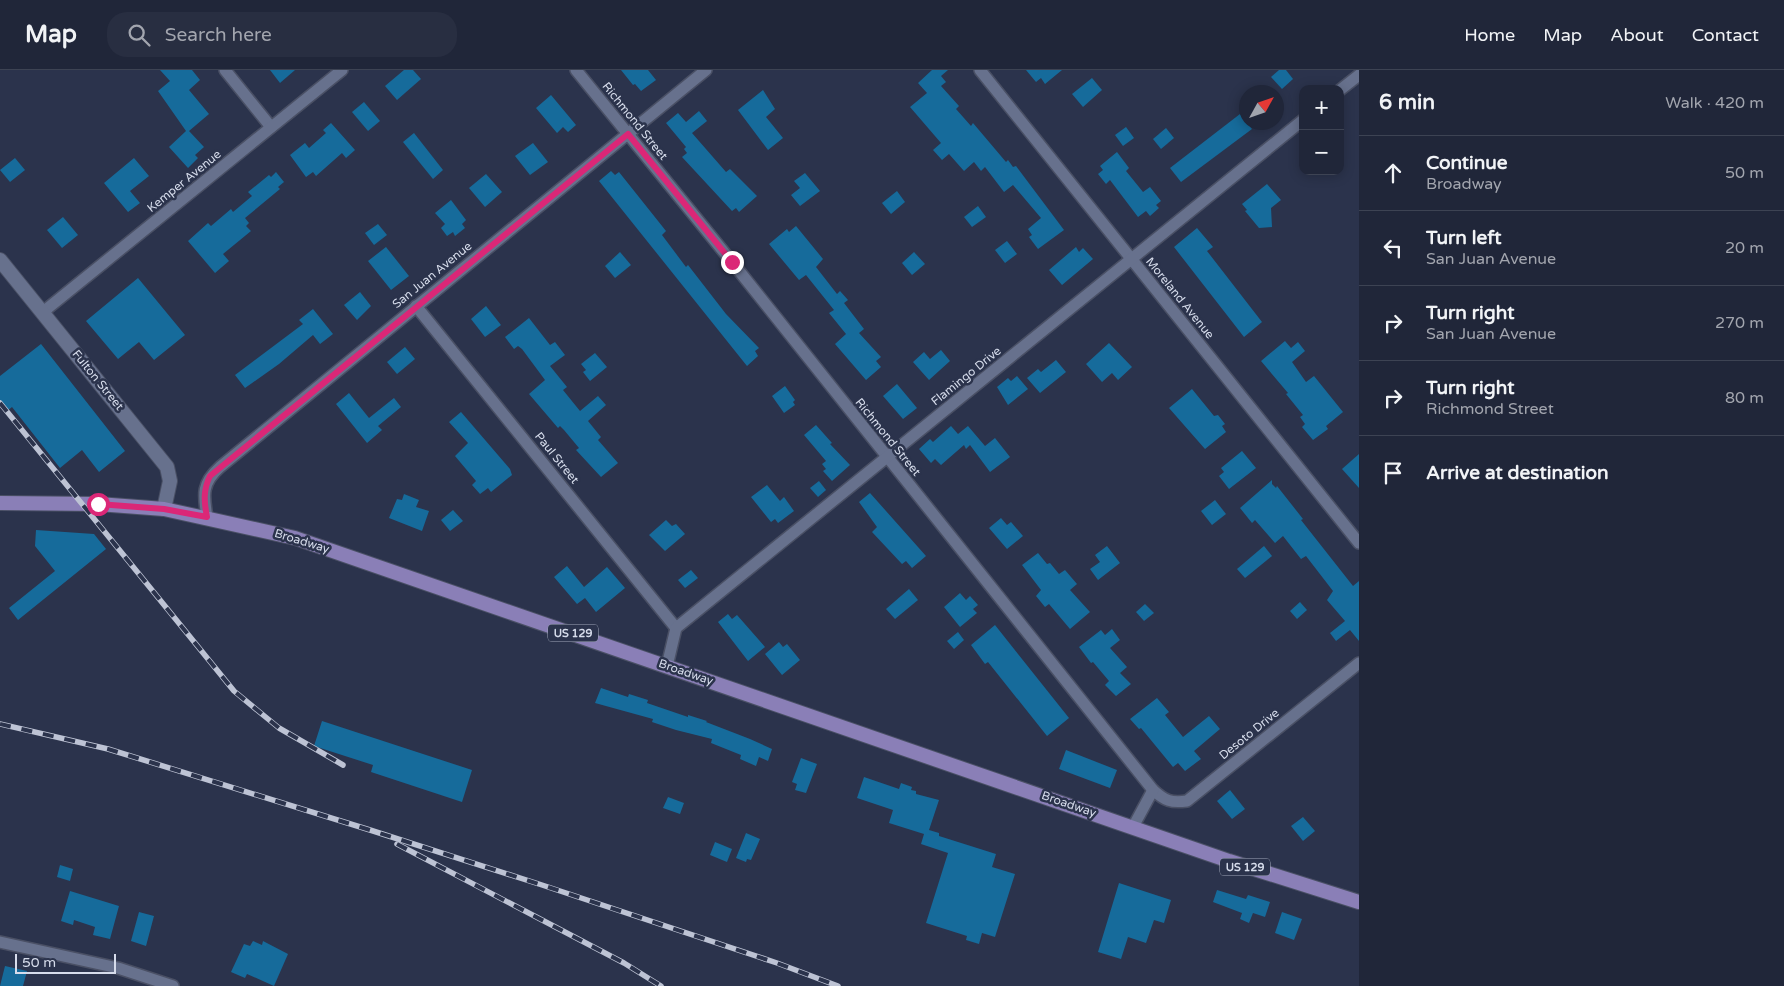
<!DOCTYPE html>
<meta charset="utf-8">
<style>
:root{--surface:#202639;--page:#282e41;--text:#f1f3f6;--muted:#a2a5ae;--line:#3d4353}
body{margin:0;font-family:"Varela Round",sans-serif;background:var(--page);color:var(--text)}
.controls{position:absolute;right:15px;top:15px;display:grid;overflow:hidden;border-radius:10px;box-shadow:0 2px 12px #0003}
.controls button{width:45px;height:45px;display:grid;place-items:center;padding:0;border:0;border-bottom:1px solid var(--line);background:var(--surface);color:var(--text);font:25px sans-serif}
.compass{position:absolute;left:1239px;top:15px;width:45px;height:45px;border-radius:50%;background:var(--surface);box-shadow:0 2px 12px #0003;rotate:50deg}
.scale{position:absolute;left:15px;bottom:12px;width:101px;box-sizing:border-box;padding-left:5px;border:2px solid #d6dceb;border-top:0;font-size:14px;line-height:18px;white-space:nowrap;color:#d6dceb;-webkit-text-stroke:4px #2b334c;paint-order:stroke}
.stop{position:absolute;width:15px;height:15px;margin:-11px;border:4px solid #db2777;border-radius:50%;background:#fff}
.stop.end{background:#db2777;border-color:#fff;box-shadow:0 1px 5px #0008}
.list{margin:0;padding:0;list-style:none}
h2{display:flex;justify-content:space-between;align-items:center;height:65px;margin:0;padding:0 20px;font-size:21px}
h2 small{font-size:16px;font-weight:400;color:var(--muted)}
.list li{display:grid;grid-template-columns:32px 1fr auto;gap:15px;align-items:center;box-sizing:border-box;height:75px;padding:0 20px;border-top:1px solid var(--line)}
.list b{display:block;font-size:19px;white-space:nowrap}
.list p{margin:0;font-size:16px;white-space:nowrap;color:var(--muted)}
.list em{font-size:16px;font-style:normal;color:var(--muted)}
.icon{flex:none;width:28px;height:28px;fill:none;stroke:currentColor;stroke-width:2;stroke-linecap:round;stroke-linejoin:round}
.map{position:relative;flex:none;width:1359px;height:916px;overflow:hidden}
header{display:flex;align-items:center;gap:30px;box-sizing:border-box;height:70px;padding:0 25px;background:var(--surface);border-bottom:1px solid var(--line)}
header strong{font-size:24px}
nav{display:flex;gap:28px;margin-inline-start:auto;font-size:18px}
.search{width:350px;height:45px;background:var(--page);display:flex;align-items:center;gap:12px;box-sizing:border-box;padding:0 18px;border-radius:20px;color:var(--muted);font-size:19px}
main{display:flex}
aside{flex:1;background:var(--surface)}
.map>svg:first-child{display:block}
.building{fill:#166b9b}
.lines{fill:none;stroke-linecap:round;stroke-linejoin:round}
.minor-casing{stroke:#4a5065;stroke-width:14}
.tertiary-casing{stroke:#4a5065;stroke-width:16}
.primary-casing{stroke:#4a5065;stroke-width:16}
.minor{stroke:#67718d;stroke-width:11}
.tertiary{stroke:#67718d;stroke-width:14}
.primary{stroke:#8a7fb7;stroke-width:14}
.rail-casing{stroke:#bdc3d4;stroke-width:5.5}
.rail{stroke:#2b334c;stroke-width:4;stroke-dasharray:11;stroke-linecap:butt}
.route{stroke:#db2777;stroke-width:6}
.labels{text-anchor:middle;stroke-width:5;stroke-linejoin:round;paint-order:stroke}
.shield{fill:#2b334c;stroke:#a3a9bb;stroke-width:1}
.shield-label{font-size:11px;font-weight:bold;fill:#d6dceb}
.street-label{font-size:12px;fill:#d6dceb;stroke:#2b334c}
</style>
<header>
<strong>Map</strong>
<div class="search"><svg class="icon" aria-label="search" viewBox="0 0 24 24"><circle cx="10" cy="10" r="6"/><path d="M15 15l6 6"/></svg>Search here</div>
<nav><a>Home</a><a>Map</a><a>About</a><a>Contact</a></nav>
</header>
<main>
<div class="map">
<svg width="1359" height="916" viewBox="0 0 1359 916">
<rect width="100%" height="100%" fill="#2b334c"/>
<g class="building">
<path d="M160 0H192L200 10 189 20 209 44 189 61 204 77 195 85 198 88 188 98 169 77 186 61 158 21 170 11Z"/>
<path d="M270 0H295L280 13Z"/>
<path d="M404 0H413L421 9 397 30 385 16Z"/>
<path d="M621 0H648L656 10 641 21 635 14 633 15Z"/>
<path d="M932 0H948L941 6 946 12 941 16 959 36 956 39 971 56 973 53 1006 92 1008 90 1013 97 1016 96 1064 160 1038 179 1029 167 1032 165 1028 159 1041 148 1013 115 1004 122 985 97 981 101 974 92 964 101 949 84 942 90 933 80 941 73 910 37 927 23 918 13Z"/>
<path d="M1026 0H1062L1045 14 1041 8 1036 12Z"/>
<path d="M1279 0H1286L1293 9 1282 19 1271 7Z"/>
<path d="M1092 8 1102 20 1083 37 1072 24Z"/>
<path d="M763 20 775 39 766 47 783 68 768 80 738 40Z"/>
<path d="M551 25 576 55 568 62 563 57 557 63 536 38Z"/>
<path d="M364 32 380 51 368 61 352 42Z"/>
<path d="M699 41 707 51 692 63 726 102 730 99 757 126 739 142 736 138 732 141 682 87 687 83 684 79 686 77 666 53 678 43 686 52Z"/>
<path d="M1240 44 1252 59 1181 112 1170 98Z"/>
<path d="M331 53 355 80 346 88 342 83 316 106 313 102 306 107 290 85 305 73 309 78 326 63 323 60Z"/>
<path d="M1126 57 1134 68 1123 76 1115 65Z"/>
<path d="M1166 58 1174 68 1161 79 1153 69Z"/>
<path d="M414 63 443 100 433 109 403 72Z"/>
<path d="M533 73 548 92 530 105 515 86Z"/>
<path d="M1117 82 1129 98 1126 101 1143 122 1150 117 1161 131 1156 135 1159 138 1150 146 1146 141 1138 147 1110 110 1106 114 1098 104 1103 100 1100 96Z"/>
<path d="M15 88 25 100 10 112 0 100Z"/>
<path d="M134 88 149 106 130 121 140 133 128 142 104 113Z"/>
<path d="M611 101 615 105 619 102 666 161 662 165 686 197 688 195 726 244 759 278 755 281 758 286 747 296 599 111Z"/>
<path d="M276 102 284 112 278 117 280 119 245 148 249 153 246 156 251 161 223 184 229 191 215 203 188 171 208 153 211 156 231 139 233 142 252 126 248 122 269 105 271 107Z"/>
<path d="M805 103 820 121 800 136 791 125 800 118 794 111Z"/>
<path d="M486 104 502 122 485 137 469 118Z"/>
<path d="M1267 114 1281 130 1271 138 1272 157 1259 158 1245 141 1247 140 1242 134Z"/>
<path d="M897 121 905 132 891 144 882 133Z"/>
<path d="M451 130 466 150 462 154 465 158 455 166 453 162 447 166 441 158 445 154 435 143Z"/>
<path d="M978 136 986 147 972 157 964 147Z"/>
<path d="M63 147 78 165 62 178 47 160Z"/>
<path d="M378 154 387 165 374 175 365 163Z"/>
<path d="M796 156 823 189 816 197 837 224 840 221 848 230 844 233 864 259 859 263 881 287 876 291 881 297 866 310 835 274 846 264 829 243 834 240 806 205 799 210 769 174 787 159 789 162Z"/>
<path d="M1197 158 1213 177 1207 181 1262 252 1244 267 1174 177Z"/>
<path d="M1007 171 1017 184 1005 193 995 180Z"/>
<path d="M386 177 409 206 391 220 368 191Z"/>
<path d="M1076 177 1079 182 1083 178 1093 189 1062 215 1049 200Z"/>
<path d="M620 182 631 195 615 208 605 196Z"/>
<path d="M914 182 925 194 912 205 902 193Z"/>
<path d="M138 208 185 265 154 290 139 272 118 289 86 251Z"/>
<path d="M360 222 371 236 357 250 344 235Z"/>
<path d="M486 236 501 255 485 267 471 249Z"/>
<path d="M313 239 333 264 320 274 313 265 279 294 245 318 235 305 303 254 299 250Z"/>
<path d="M529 248 550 275 555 272 565 285 550 296 567 317 563 320 580 341 598 326 606 335 588 351 601 367 598 370 618 393 601 407 576 380 579 378 564 360 560 356 558 358 529 324 545 310 522 279 518 276 514 279 505 267Z"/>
<path d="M1285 271 1291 278 1298 272 1305 281 1292 292 1306 312 1314 306 1343 342 1326 356 1328 359 1313 370 1302 357 1305 354 1300 347 1303 345 1286 324 1288 323 1261 291Z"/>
<path d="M1109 273 1132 297 1118 310 1112 303 1102 312 1086 294Z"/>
<path d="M41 274 125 381 99 402 82 380 60 398 12 337 7 341 0 332V306Z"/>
<path d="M405 277 415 289 397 304 387 292Z"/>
<path d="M941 280 950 291 929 310 913 292 924 282 930 289Z"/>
<path d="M595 283 607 297 590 311 583 302 586 300 581 294Z"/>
<path d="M1056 290 1066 302 1040 323 1027 308 1038 299 1041 302Z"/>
<path d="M1017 306 1028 319 1008 335 997 317 1008 308 1011 311Z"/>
<path d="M897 314 917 338 903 349 883 326Z"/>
<path d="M785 316 795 330 793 332 795 335 784 343 772 326Z"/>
<path d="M1192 319 1214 346 1218 345 1225 354 1222 356 1226 362 1205 379 1169 338Z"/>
<path d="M349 323 369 348 394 328 401 337 378 356 382 360 367 373 336 334Z"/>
<path d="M461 342 510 399 512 405 491 422 488 418 480 424 472 415 476 411 455 386 468 373 449 352Z"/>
<path d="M816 355 832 373 830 374 850 395 832 411 823 401 826 399 822 394 826 391 804 365Z"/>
<path d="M951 356 958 364 968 356 985 376 995 368 1010 387 990 402 970 375 966 379 964 375 941 395 935 389 931 393 919 379 930 369 933 372Z"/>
<path d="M1242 381 1256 398 1229 419 1219 406 1224 402 1221 398Z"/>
<path d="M1359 384V418L1342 399Z"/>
<path d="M1272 410V414L1276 418 1277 416 1303 449 1301 450 1353 516 1359 511V571L1350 560 1336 571 1330 563 1345 551 1327 530 1333 521 1306 486 1301 489 1283 466 1275 473 1255 450 1252 453 1240 438Z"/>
<path d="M819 411 826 420 818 427 810 418Z"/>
<path d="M767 415 780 431 784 427 794 441 778 453 775 449 771 452 751 427Z"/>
<path d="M870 423 926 486 912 498 906 491 902 494 872 462 877 457 859 432Z"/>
<path d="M404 424 419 430 416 437 429 441 422 461 389 448 397 429 402 430Z"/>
<path d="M1215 430 1226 444 1212 455 1201 441Z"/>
<path d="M453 440 463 451 450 461 441 450Z"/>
<path d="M1001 448 1007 455 1011 452 1023 466 1007 479 989 458Z"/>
<path d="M666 450 672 456 676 454 685 464 665 481 649 465Z"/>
<path d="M36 460 94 464 106 479 18 550 9 538 55 501 35 476Z"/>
<path d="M1107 476 1120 493 1098 510 1090 499 1100 492 1095 485Z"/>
<path d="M1264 476 1272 486 1245 508 1237 499Z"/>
<path d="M1038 483 1047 494 1050 493 1059 504 1065 500 1077 514 1070 520 1090 542 1070 559 1049 534 1045 537 1036 526 1041 520 1022 495Z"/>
<path d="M567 496 584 517 607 497 625 518 596 542 585 528 577 534 554 507Z"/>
<path d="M691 500 698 508 685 518 678 510Z"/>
<path d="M909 519 918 530 895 549 886 539Z"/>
<path d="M960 523 966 530 970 526 978 535 973 539 977 543 960 557 944 537Z"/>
<path d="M1300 532 1307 540 1297 549 1290 541Z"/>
<path d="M1145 534 1154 543 1144 551 1136 542Z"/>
<path d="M728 544 732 549 737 545 765 577 748 591 718 552Z"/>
<path d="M995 555 1069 648 1047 666 988 592 985 594 971 575Z"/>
<path d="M1112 559 1120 570 1110 578 1127 597 1120 603 1131 614 1116 626 1105 615 1109 611 1093 592 1091 593 1079 577 1101 560 1105 565Z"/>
<path d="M958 562 964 570 954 579 947 571Z"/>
<path d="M779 572 783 577 787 574 800 590 782 605 765 584Z"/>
<path d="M601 618 628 627 629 624 648 630 647 633 688 647V645L707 651 706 652 750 669 772 679 768 691 759 687 756 696 740 689 741 685 711 673 712 669 676 660 652 652 653 649 595 633Z"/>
<path d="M1157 628 1169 642 1165 645 1183 667 1209 646 1220 659 1194 681 1201 689 1185 701 1178 693 1173 697 1141 658 1139 659 1130 649Z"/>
<path d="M322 651 472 700 462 732 371 702 373 695 314 676Z"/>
<path d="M1066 680 1117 700 1110 718 1059 699Z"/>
<path d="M801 688 817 694 806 723 795 720 797 714 792 712Z"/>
<path d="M864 707 899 719 901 713 912 717 911 720 916 721V724L939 730 929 760 939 763V766L996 784 992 797 1015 804 995 867 982 863 979 874 966 870 967 866 926 853 948 783 921 774 924 764 889 753 893 740 857 728Z"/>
<path d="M1230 720 1245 739 1232 749 1217 731Z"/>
<path d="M668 727 684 733 680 744 663 738Z"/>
<path d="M1303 747 1315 761 1303 771 1291 756Z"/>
<path d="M746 763 760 769 751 790 747 789 746 792 736 788Z"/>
<path d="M715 772 732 779 727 792 710 785Z"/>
<path d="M60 795 73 799 70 811 57 807Z"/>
<path d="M1119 813 1171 830 1164 853 1154 850 1146 873 1128 867 1121 889 1098 882Z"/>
<path d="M1217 820 1246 829 1248 825 1270 832 1265 847 1253 843 1249 853 1240 849 1242 843 1213 832Z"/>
<path d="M70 821 119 836 110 869 93 865 95 857 74 850 73 855 61 851Z"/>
<path d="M139 842 154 846 146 876 131 871Z"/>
<path d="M1282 842 1302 849 1294 870 1275 863Z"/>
<path d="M253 871 262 875 263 871 288 884 274 916 247 904 245 908 231 902 244 874 250 876Z"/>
<path d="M5 896 27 901 23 916H0Z"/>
</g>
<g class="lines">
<g class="minor-casing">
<g id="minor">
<path d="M225 0 271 57"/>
<path d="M576 0 732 192 1153 720C1165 731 1171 733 1187 731L1359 593"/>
<path d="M980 0 1359 473"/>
<path d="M1340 20 1359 5"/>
<path d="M416 236 676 558"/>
<path d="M43 242 342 0"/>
<path d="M207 447C203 424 202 413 220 397L706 0"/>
<path d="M667 596 676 558 1303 50"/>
<path d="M1133 757 1153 720"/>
<path d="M0 872 118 898 173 916"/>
</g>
</g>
<g class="tertiary-casing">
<path id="tertiary" d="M0 190 167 397 170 411 164 439"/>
</g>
<g class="primary-casing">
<path id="primary" d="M0 433 98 434 164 439 295 468 1229 791 1359 832"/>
</g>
<use href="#minor" class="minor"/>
<use href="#tertiary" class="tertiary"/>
<use href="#primary" class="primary"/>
<g class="rail-casing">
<g id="rail">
<path d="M0 333 234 621 279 658 343 695"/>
<path d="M0 654 108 679 370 760 542 815 777 893 838 916"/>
<path d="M397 774 624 893 661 916"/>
</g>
</g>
<use href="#rail" class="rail"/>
</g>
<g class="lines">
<path class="route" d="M98 434 164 439 207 447C204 432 203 420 210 406L628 64 732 192"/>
</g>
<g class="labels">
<g class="shield">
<rect x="548" y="554.5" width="50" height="17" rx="4"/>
<rect x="1220" y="788.5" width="50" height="17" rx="4"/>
</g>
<g class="shield-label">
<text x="573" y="567">US 129</text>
<text x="1245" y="801">US 129</text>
</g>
<g class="street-label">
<text transform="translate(635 51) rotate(51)" y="4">Richmond Street</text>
<text transform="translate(184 111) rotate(-39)" y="4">Kemper Avenue</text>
<text transform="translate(432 205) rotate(-39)" y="4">San Juan Avenue</text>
<text transform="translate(1180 228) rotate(51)" y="4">Moreland Avenue</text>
<text transform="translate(966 306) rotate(-39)" y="4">Flamingo Drive</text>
<text transform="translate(98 310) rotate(51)" y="4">Fulton Street</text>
<text transform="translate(888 367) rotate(51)" y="4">Richmond Street</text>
<text transform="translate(557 388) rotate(51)" y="4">Paul Street</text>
<text transform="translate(302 471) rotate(17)" y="4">Broadway</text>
<text transform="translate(686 602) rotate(19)" y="4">Broadway</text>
<text transform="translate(1249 664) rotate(-39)" y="4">Desoto Drive</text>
<text transform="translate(1069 734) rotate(19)" y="4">Broadway</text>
</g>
</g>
</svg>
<div class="controls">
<button>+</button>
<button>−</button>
</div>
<svg class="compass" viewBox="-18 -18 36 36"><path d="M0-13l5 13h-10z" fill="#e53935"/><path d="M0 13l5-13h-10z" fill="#a2a5ae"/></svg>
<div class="scale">50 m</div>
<div class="stop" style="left:98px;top:434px"></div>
<div class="stop end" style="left:732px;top:192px"></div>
</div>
<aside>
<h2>6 min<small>Walk · 420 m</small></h2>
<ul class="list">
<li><svg class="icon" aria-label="ahead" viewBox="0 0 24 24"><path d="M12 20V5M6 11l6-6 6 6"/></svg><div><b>Continue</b><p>Broadway</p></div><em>50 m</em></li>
<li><svg class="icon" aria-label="left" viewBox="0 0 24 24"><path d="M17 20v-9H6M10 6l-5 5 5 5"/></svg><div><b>Turn left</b><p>San Juan Avenue</p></div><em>20 m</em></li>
<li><svg class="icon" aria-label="right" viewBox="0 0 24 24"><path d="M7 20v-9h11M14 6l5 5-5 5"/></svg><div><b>Turn right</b><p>San Juan Avenue</p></div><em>270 m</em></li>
<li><svg class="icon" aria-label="right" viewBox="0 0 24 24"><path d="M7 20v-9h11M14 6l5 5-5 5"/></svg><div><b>Turn right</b><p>Richmond Street</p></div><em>80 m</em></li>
<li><svg class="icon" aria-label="arrive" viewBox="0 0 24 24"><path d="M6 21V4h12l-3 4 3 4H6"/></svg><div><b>Arrive at destination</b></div></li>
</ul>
</aside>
</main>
